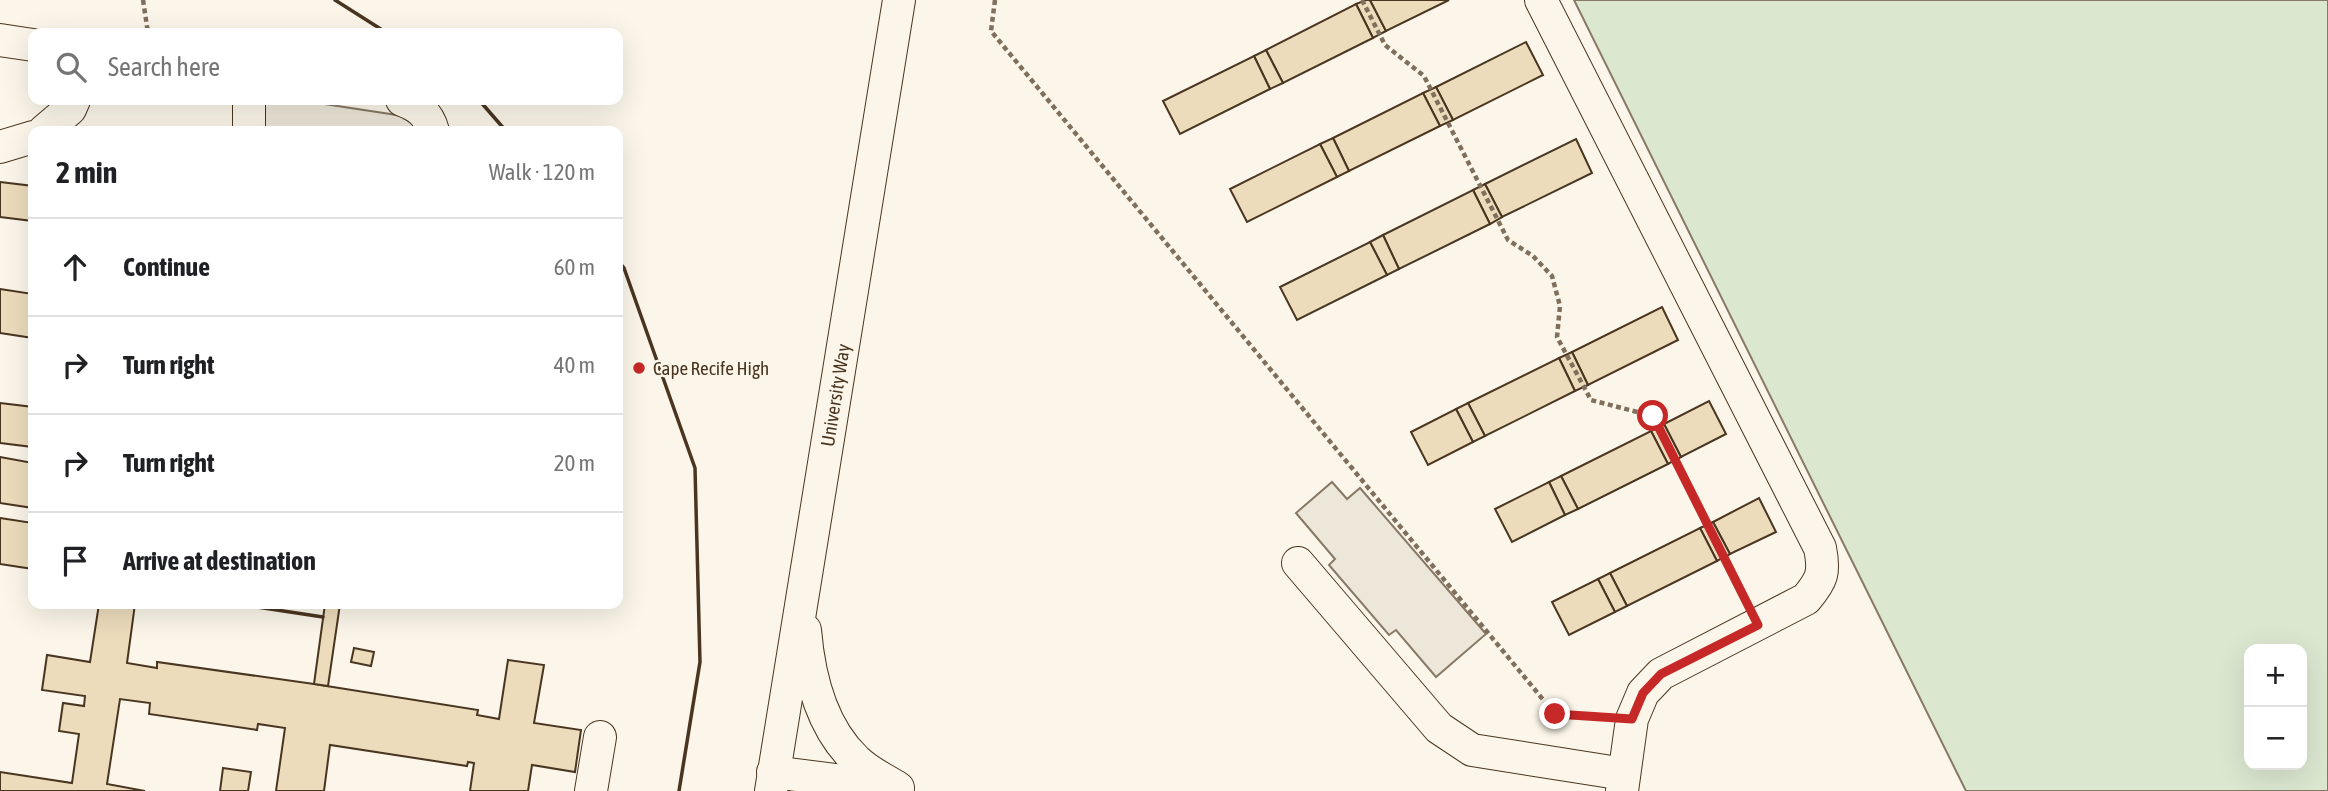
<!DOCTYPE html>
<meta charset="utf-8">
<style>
:root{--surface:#fff;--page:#f2f2f2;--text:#202124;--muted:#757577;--line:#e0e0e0}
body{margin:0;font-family:"Asap Condensed",sans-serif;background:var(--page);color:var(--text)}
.controls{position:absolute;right:21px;bottom:21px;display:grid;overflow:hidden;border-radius:14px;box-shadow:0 7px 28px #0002}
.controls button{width:63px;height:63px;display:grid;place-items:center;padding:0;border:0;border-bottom:2px solid var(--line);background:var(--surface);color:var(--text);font:35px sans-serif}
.stop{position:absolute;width:21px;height:21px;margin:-16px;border:5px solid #c62828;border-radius:50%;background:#fff}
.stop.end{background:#c62828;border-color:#fff;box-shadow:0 2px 7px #0008}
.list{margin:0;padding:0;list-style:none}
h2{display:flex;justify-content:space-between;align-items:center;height:91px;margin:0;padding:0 28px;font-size:30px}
h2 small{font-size:23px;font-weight:400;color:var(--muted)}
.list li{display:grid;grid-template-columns:46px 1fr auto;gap:21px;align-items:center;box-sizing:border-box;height:98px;padding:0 28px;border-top:2px solid var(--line)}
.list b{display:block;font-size:26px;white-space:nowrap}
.list em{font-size:23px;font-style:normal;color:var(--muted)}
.icon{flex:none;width:38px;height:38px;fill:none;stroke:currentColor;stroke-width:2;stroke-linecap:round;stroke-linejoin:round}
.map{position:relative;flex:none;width:2328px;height:791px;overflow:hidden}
.search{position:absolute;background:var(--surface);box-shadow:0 7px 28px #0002;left:28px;top:28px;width:595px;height:77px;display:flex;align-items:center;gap:18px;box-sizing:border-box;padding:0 24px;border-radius:14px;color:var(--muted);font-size:26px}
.panel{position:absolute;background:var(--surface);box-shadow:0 7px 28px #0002;left:28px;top:126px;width:595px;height:483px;border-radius:14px}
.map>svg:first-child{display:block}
.green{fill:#dce7d0;stroke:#887966;stroke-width:2;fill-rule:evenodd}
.parking{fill:#ede7d9;stroke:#887966;stroke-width:2}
.building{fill:#ecdcbc;stroke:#4a3520;stroke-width:2}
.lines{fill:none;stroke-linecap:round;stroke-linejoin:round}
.minor-casing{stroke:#4a3520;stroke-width:34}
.path{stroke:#7f6f5c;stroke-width:4.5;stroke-dasharray:5 3.5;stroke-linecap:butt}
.minor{stroke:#fbf6e9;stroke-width:32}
.wall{stroke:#4a3520;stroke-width:3.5}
.route{stroke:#c62828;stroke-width:9}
.poi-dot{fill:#c62828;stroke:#fbf6e9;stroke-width:2.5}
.labels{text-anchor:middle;stroke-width:5;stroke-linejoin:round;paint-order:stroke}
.poi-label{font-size:19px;fill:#4a3520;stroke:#fbf6e9;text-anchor:start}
.street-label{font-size:19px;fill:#4a3520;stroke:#fbf6e9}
</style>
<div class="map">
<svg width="2328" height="791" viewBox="0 0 2328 791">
<rect width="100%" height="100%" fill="#fbf6e9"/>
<path class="green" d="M1574 0H2328V791H1966ZM2249 649H2302V765H2249Z"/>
<g class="parking">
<path d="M265 100H298L423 119 438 131H260Z"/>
<path d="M1332 482 1347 499 1360 488 1486 634 1436 677 1396 630 1389 635 1329 565 1335 559 1296 513Z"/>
</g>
<g class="building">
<path d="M1366 0H1370L1386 31 1373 38 1356 4Z"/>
<path d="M1370 0H1449L1386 31Z"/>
<path d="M1356 4 1373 38 1283 83 1266 50Z"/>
<path d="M1526 42 1543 75 1453 120 1436 87Z"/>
<path d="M1266 50 1283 83 1270 89 1254 56Z"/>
<path d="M1254 56 1270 89 1180 134 1163 101Z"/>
<path d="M1436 87 1453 120 1440 126 1423 93Z"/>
<path d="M1423 93 1440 126 1349 171 1333 138Z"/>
<path d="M1333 138 1349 171 1337 177 1320 144Z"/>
<path d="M1576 139 1592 173 1502 217 1485 184Z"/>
<path d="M1320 144 1337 177 1247 222 1230 189Z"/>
<path d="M0 182 33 186V221L0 217Z"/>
<path d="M1485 184 1502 217 1490 224 1473 190Z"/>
<path d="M1473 190 1490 224 1399 269 1383 235Z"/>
<path d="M1383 235 1399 269 1387 275 1370 242Z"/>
<path d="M1370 242 1387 275 1297 320 1280 287Z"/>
<path d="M0 289 33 294V338L0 333Z"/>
<path d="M1662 307 1678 340 1588 385 1572 352Z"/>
<path d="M1572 352 1588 385 1575 391 1559 358Z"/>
<path d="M1559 358 1575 391 1485 436 1468 403Z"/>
<path d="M1709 401 1726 434 1681 457 1664 424Z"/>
<path d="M0 403 33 407V447L0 443Z"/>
<path d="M1468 403 1485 436 1473 442 1456 409Z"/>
<path d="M1456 409 1473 442 1428 465 1411 432Z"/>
<path d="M1664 424 1681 457 1668 464 1651 431Z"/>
<path d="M1651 431 1668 464 1578 509 1561 476Z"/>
<path d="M0 457 33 463V508L0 503Z"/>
<path d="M1561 476 1578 509 1565 515 1549 482Z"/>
<path d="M1549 482 1565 515 1512 542 1495 509Z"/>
<path d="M1759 498 1776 532 1730 554 1713 522Z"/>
<path d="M0 518 33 523V569L0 564Z"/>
<path d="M1713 522 1730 554 1717 561 1700 528Z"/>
<path d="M1700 528 1717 561 1627 606 1610 573Z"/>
<path d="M1610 573 1627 606 1615 612 1598 579Z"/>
<path d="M1598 579 1615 612 1569 635 1552 602Z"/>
<path d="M99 604H135L127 663 157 668V662L314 684 478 710 477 715 499 719 508 660 544 665 534 723 581 730 575 772 532 765 528 791H470L474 763 468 762 467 766 330 745 324 791H276L285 728 258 724 257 730 149 714 150 703 120 699 107 784 145 791H0V772L72 783 79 734 59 731 63 703 84 706 85 696 42 690 47 655 90 662Z"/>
<path d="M230 604H258L257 607Z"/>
<path d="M325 604H340L328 686 314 684Z"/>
<path d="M354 648 374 652 371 666 351 662Z"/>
<path d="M223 768 251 772 248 791H220Z"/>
</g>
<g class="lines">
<g class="minor-casing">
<g id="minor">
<path d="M1541 0 1820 548C1825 573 1822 580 1806 599L1661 674 1643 693 1632 719 1622 791"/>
<path d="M0 40 33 45"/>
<path d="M249 100V131"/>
<path d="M402 100C418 106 428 113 433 131"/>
<path d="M44 131 70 109 74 100"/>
<path d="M0 147 33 137"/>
<path d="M1298 563 1439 728 1472 750 1624 774"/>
<path d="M805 630C809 678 821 727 856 760 868 772 884 779 898 788"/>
<path d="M773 772 890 787"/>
<path d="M591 791 600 737"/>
<path id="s1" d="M771 791 899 0"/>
</g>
</g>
<g class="path">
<path d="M143 0 148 33"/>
<path d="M995 0 991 31 1555 714 1603 717"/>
<path d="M1362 0 1385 45 1424 76 1508 240 1533 256 1552 276 1560 306 1557 337 1591 400 1653 416 1745 599"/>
</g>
<use href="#minor" class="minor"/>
<g class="wall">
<path d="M335 0 387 33"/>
<path d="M479 100 506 131"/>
<path d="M618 261 624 268 695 468 700 662 679 791"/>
<path d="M257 607 323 617"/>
</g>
</g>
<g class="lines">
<path class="route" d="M1555 714 1632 719 1643 693 1661 674 1758 625 1653 416"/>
</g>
<circle class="poi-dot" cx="639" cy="368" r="7"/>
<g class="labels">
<g class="poi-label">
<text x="653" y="375">Cape Recife High</text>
</g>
<g class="street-label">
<text dy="7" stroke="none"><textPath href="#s1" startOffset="401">University Way</textPath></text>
</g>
</g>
</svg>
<div class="controls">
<button>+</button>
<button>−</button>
</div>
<div class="stop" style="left:1653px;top:416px"></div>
<div class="stop end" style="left:1555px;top:714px"></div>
<div class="search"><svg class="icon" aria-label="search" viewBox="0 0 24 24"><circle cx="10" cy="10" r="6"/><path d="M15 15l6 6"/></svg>Search here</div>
<section class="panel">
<h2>2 min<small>Walk · 120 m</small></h2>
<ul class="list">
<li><svg class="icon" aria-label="ahead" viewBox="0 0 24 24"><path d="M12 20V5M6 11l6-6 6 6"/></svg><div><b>Continue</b></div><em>60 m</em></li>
<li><svg class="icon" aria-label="right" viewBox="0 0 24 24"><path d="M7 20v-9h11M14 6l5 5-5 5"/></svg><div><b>Turn right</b></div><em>40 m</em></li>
<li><svg class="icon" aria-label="right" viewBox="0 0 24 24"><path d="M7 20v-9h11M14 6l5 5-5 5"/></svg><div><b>Turn right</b></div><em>20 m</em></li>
<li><svg class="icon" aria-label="arrive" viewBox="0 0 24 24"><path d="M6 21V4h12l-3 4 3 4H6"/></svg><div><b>Arrive at destination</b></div></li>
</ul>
</section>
</div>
